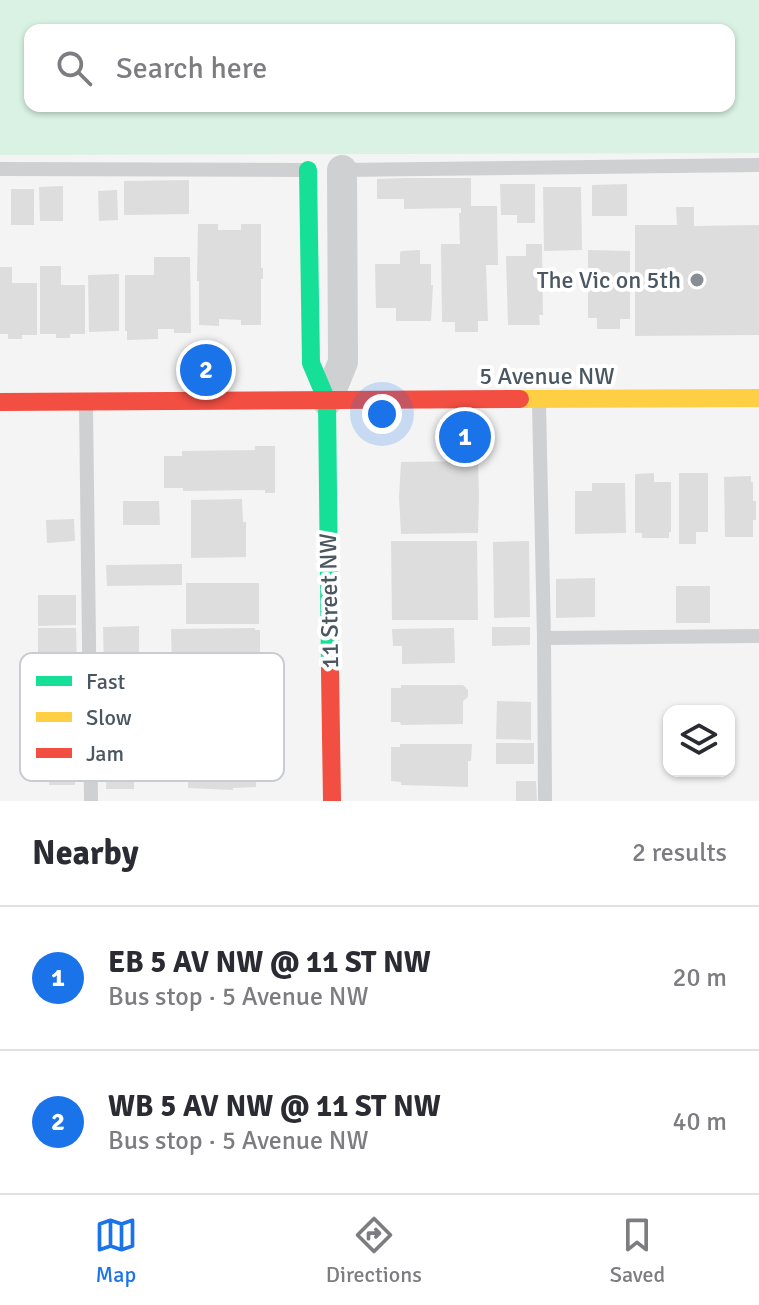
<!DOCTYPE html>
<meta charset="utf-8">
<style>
:root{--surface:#fff;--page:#f2f2f3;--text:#2b2b33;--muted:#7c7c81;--line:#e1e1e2;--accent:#1a73e8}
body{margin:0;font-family:Signika,sans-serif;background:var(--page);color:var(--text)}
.controls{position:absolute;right:24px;bottom:24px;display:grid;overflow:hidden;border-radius:16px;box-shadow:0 2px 6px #0004}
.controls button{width:72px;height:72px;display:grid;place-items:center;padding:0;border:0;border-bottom:2px solid var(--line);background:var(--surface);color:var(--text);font:40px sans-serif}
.you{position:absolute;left:382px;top:414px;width:28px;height:28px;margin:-20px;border:6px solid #fff;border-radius:50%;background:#1a73e8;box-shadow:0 0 0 12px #1a73e833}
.badge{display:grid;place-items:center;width:52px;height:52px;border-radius:50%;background:var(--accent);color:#fff;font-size:26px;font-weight:700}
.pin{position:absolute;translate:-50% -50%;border:4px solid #fff;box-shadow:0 2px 8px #0006}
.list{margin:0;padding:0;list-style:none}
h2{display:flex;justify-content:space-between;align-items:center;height:104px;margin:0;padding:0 32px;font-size:34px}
h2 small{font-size:26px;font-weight:400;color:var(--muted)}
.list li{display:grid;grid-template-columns:52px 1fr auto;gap:24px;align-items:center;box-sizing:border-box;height:144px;padding:0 32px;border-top:2px solid var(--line)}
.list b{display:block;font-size:30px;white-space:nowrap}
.list p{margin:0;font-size:26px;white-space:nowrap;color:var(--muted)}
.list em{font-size:26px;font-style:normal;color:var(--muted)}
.icon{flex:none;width:44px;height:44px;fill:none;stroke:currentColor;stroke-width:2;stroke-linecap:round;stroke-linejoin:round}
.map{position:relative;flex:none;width:759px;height:801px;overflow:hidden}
.search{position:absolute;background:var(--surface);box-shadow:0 2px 6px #0004;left:24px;right:24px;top:24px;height:88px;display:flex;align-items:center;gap:20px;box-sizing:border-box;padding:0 28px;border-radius:16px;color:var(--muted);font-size:30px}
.sheet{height:392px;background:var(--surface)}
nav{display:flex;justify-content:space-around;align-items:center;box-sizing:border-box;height:112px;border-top:2px solid var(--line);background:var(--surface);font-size:22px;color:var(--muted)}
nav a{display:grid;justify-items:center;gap:4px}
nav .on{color:var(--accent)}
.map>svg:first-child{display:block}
.green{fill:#d9f2e3;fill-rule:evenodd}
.building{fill:#ddddde}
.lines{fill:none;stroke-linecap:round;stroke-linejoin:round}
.lane{stroke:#ced0d2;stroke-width:14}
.street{stroke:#ced0d2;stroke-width:30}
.fast{stroke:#16e098;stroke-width:18}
.slow{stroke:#ffcf43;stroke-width:18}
.jam{stroke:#f24e42;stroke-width:18}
.poi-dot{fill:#868d94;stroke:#fff;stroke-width:3}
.labels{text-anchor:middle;stroke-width:8;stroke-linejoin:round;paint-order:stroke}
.poi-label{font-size:24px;fill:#4a5661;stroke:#fff;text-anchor:end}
.street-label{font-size:24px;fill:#4a5661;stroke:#fff}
.key{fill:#fff;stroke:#c9ccd0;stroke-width:2}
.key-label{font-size:22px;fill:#4a5661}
</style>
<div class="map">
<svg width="759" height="801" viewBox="0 0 759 801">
<rect width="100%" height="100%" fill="#f4f4f4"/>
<path class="green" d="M0 0H759V153L0 155ZM30 30H729V106H30Z"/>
<g class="building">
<path d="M405 178H471V206H497L498 265H486L488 321H478V332H455V322H442L441 244H460L459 213H461V208L404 209V199H377V179Z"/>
<path d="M189 180V214L124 215V181Z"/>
<path d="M500 184H535V223H517V215H501Z"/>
<path d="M627 184V216H592V185Z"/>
<path d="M63 186V221H40L39 187Z"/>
<path d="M543 187H581L582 250 544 251Z"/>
<rect x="11" y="189" width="23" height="36"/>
<path d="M117 190 118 220 99 221 98 191Z"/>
<path d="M676 207H694V226L759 225V335L635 336V225H677Z"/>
<path d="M198 224H218V230H241V224H261V268H263V279H261V325H241V320L219 319V326L199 325V281H197Z"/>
<path d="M526 244H542L543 315H539L540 325H508L506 256H526Z"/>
<path d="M420 250V264H431V285H433L431 321H396V308H376L375 264H400V252L402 251Z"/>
<path d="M588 250 630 251V319H620V329H597V318H588Z"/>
<path d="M154 257H190L191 333H174V329H158V339L127 340V331H125V275H154Z"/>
<path d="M40 266H61V285H85V334H70V338H56V334H40Z"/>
<path d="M0 267H12V283H37V335H22V339H8V334H0Z"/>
<path d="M119 274V331L89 332 88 275Z"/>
<path d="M255 446H275V493H265V490L183 491V488H164V456H182V451L255 450Z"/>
<path d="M478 461 479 496 478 533 401 534 399 497 401 462Z"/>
<path d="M654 473V482H671V532H669V538H642V533H635V474Z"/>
<path d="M679 473H708V532H696V544H679Z"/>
<path d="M751 476V482H753V501H756V520H753V537H725L724 477Z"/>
<path d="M592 483H625L626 533 575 534V491H592Z"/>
<path d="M242 499 243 522H246V557L191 558V500Z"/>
<path d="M123 501H159L160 525H123Z"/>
<path d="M74 519 75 541 47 543 46 520Z"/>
<path d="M391 541H477L478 620H392Z"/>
<path d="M529 541 530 617 494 618 493 542Z"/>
<path d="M182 564V585L107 586 106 565Z"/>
<path d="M595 578V617L556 618V579Z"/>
<rect x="186" y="583" width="73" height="41"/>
<rect x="676" y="586" width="34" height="37"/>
<path d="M38 595H76V625L38 626Z"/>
<path d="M139 626V666H104L103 627Z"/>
<path d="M492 627H530V645L492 646Z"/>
<path d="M38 628H76L78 712 36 713 35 671H38Z"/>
<path d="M255 628V630H260V653H255L256 665 172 666 171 629Z"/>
<path d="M454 628 455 663 402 664V646H393L392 629Z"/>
<path d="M401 685H463L468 690V697L463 701V724L401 725 400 722H391V688H401Z"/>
<path d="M497 701 531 702V740L496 739Z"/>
<rect x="496" y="743" width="38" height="21"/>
<path d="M400 744H472L471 761H468V787L401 785V782L391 781V747H400Z"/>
<path d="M37 758H75V785H49V780H43L42 775H37Z"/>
<path d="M107 758 134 759V789H106Z"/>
<path d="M194 758 257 760 256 787 233 788V790L188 788V772H184V759Z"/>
<path d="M516 781H536L537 801H516Z"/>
</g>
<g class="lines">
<g class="lane">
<path d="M0 169 304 170"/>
<path d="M340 170 759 165"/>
<path d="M539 404 544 638 545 801"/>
<path d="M86 405 91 801"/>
<path d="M544 638 759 636"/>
</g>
<path class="street" d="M327 401 343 362 342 170"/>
<path class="fast" d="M308 170 311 363 327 401 330 671"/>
<path class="slow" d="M520 399 759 398"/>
<g class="jam">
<path d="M0 402 520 399"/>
<path d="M330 671 332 801"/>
</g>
</g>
<circle class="poi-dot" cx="697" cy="280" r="8"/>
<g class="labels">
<g class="poi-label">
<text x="681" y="288">The Vic on 5th</text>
</g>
<g class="street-label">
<text x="547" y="384">5 Avenue NW</text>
<text transform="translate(329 601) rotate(-91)" y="8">11 Street NW</text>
</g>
</g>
<rect x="20" y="653" width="264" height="128" rx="12" class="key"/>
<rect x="36" y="676" width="36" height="10" fill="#16e098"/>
<rect x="36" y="712" width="36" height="10" fill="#ffcf43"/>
<rect x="36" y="748" width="36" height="10" fill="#f24e42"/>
<g class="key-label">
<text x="86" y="689">Fast</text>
<text x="86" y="725">Slow</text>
<text x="86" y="761">Jam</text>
</g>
</svg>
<div class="controls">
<button><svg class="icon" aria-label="layers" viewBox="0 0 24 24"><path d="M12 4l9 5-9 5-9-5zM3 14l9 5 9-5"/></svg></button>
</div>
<div class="you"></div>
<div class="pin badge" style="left:465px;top:437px">1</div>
<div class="pin badge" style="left:206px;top:370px">2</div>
<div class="search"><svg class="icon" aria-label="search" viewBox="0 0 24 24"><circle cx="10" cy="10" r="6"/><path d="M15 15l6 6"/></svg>Search here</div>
</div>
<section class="sheet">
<h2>Nearby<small>2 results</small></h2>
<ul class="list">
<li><span class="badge">1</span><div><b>EB 5 AV NW @ 11 ST NW</b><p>Bus stop · 5 Avenue NW</p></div><em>20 m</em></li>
<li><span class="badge">2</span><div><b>WB 5 AV NW @ 11 ST NW</b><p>Bus stop · 5 Avenue NW</p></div><em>40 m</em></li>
</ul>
</section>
<nav>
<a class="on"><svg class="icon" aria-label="map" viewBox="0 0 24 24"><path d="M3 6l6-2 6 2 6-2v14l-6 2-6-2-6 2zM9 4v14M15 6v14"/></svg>Map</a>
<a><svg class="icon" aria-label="directions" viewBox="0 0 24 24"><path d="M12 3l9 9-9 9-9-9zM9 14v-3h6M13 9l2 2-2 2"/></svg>Directions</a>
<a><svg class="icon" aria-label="saved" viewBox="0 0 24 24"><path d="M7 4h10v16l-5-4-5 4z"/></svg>Saved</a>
</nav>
